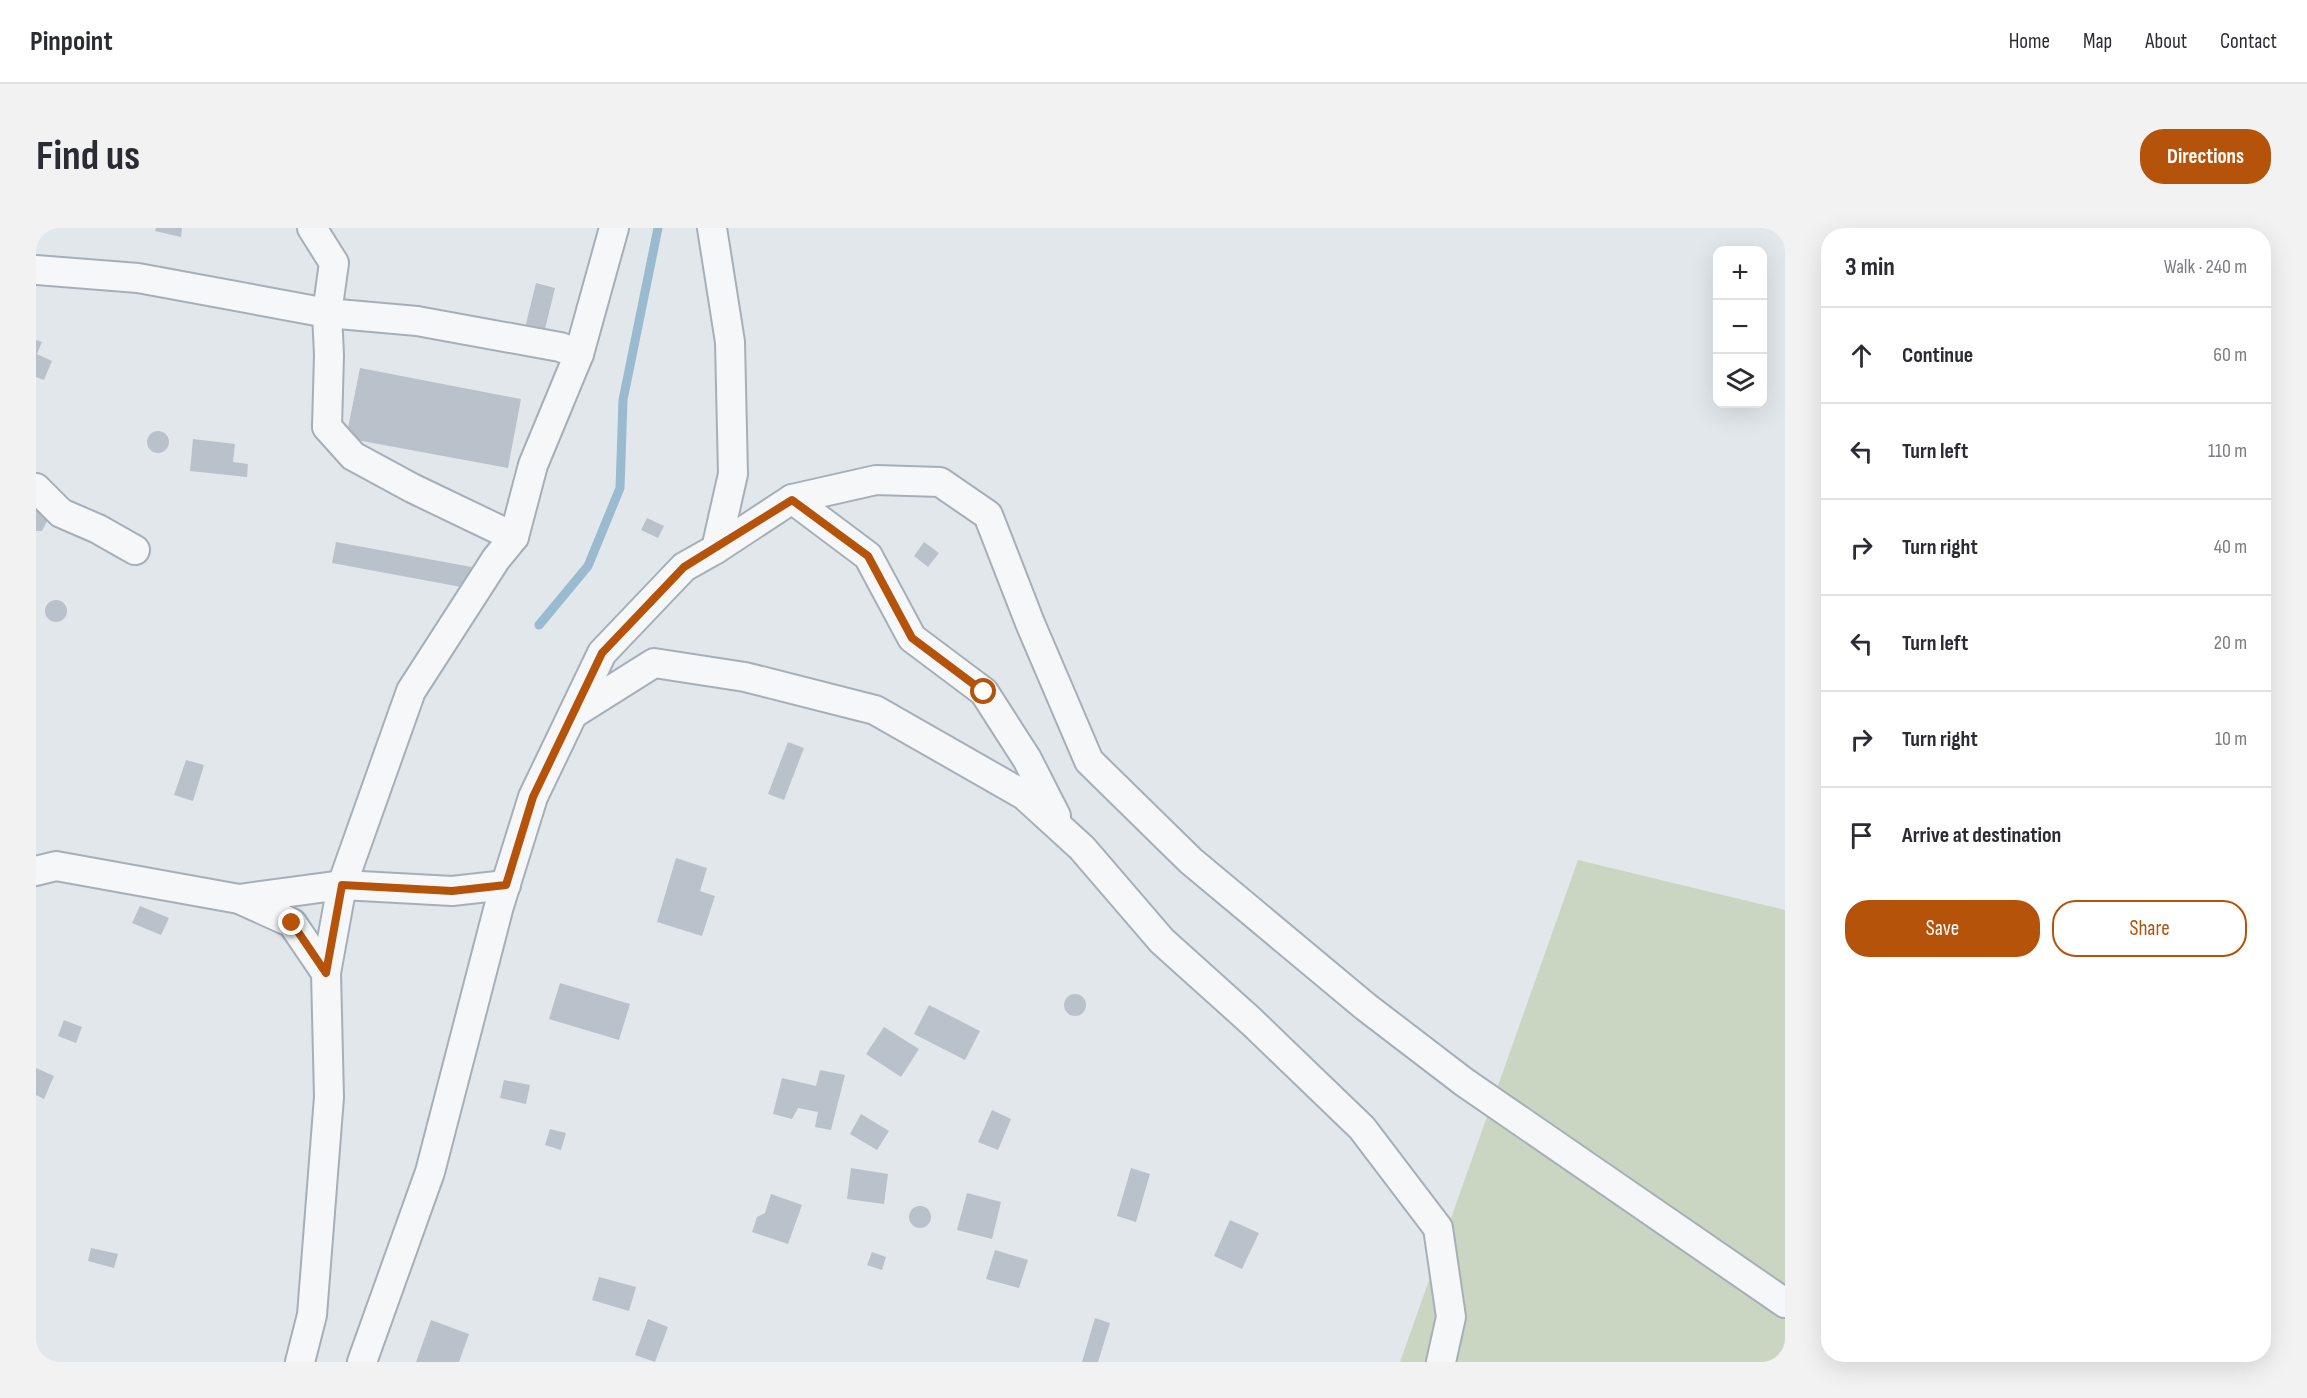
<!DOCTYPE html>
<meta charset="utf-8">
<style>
:root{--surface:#fff;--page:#f2f2f3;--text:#2b2b33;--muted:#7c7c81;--line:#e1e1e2;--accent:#b45309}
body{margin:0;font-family:"Sofia Sans Condensed",sans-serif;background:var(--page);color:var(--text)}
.controls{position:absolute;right:18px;top:18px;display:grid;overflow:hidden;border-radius:12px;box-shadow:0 6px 24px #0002}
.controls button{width:54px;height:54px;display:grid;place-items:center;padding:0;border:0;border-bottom:2px solid var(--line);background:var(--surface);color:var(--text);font:30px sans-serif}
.stop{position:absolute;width:18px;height:18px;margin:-14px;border:4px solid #b45309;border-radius:50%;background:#fff}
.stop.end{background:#b45309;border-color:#fff;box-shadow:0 2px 6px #0008}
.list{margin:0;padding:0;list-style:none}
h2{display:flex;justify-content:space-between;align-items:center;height:78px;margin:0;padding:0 24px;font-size:26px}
h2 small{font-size:20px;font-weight:400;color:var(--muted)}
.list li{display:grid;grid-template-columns:39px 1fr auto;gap:18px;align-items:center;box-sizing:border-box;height:96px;padding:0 24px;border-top:2px solid var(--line)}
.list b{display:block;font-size:22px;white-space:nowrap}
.list em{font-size:20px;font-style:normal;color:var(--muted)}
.actions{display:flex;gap:12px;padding:18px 24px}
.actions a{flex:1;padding:14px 0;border:2px solid var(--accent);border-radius:24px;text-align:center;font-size:21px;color:var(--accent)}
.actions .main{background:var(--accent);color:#fff}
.icon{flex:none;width:33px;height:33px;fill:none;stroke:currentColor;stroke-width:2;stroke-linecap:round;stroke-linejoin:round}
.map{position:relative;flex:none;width:1749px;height:1134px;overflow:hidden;border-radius:24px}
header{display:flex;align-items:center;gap:36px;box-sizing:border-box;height:84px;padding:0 30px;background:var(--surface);border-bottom:2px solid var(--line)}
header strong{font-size:28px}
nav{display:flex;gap:33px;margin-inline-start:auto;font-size:21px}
.intro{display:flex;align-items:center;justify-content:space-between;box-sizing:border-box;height:144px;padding:0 36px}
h1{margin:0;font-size:42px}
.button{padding:15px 27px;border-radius:24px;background:var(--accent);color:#fff;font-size:21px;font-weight:700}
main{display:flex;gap:36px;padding:0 36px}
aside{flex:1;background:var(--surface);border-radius:24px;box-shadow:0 6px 24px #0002}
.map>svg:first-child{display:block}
.green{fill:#cad6c2}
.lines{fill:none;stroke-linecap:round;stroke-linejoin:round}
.stream{stroke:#9abbcf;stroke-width:9}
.building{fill:#b9c1ca}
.street-casing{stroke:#a6afb7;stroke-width:32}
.street{stroke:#f5f7f9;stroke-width:28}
.route{stroke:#b45309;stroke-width:8}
</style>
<header>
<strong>Pinpoint</strong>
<nav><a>Home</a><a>Map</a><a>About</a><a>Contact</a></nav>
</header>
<div class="intro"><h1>Find us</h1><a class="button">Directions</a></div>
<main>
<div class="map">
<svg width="1749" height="1134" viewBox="0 0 1749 1134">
<rect width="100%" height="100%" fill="#e2e7ec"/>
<path class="green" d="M1542 632 1749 682V1134H1364Z"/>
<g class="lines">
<path class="stream" d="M503 397 552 338 584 260 587 172 622 0"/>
</g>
<g class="building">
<path d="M120 0H146L145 9 119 3Z"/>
<path d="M500 55 519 60 508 105 489 100Z"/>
<path d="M0 112 6 114 1 126 16 133 8 152 0 149Z"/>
<path d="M324 140 485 171 472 240 310 210Z"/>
<circle cx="122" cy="214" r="11"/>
<path d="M157 211 199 216 197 234 212 236 211 249 154 243Z"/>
<path d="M0 279 15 286 6 303H0Z"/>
<path d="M611 290 628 298 622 310 605 302Z"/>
<path d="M300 314 441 340 436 361 296 335Z"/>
<path d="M888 314 903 325 892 339 878 328Z"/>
<circle cx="20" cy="383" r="11"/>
<path d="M752 514 768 520 748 572 732 566Z"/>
<path d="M150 532 168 537 157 573 138 567Z"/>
<path d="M640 630 671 640 664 663 679 668 666 708 621 694Z"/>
<path d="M104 678 133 690 125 707 96 695Z"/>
<path d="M524 755 594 776 583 812 513 791Z"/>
<circle cx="1039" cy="777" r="11"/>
<path d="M893 777 944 803 929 832 878 806Z"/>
<path d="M28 792 46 799 40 815 22 808Z"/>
<path d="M848 799 883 821 865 849 830 826Z"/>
<path d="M0 840 18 848 8 871 0 867Z"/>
<path d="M784 842 809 847 795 902 779 899 782 884 762 880 756 891 737 886 746 850 780 858Z"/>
<path d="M468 852 494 857 490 876 464 870Z"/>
<path d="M956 882 975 891 962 922 942 914Z"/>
<path d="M825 886 853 903 841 922 814 906Z"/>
<path d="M514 901 530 905 525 922 509 917Z"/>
<path d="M815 940 852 946 848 976 811 971Z"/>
<path d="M1095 940 1114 946 1100 994 1081 988Z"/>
<path d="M931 965 965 974 956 1011 921 1002Z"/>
<path d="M735 966 766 977 752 1016 716 1004 721 989 729 985Z"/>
<circle cx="884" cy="989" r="11"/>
<path d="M1194 992 1223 1005 1206 1041 1178 1028Z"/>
<path d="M55 1020 82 1026 78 1040 52 1033Z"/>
<path d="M959 1022 992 1032 983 1060 950 1051Z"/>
<path d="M836 1024 850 1029 846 1042 831 1037Z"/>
<path d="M563 1049 600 1059 593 1083 556 1072Z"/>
<path d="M1059 1090 1074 1095 1062 1134H1046Z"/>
<path d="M612 1091 632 1099 619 1134 599 1127Z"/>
<path d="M395 1092 433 1106 423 1134H380Z"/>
</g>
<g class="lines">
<g class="street-casing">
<g id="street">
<path d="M276 0 298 35 291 85 381 93 524 119 543 126"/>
<path d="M0 42 102 50 291 85 293 127 291 199 317 228 376 260 478 309 460 331 375 463 306 657 290 745"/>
<path d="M0 260 25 285 62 301 99 322"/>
<path d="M756 271 832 328 876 410 948 464 991 531 1020 588"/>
<path d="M478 309 497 237 543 126 578 0"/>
<path d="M680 321 756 271 840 252 904 254 952 287 994 395 1053 533 1155 633 1330 779 1428 854 1749 1075"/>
<path d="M537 486 618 435 709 449 839 482 988 567 1046 620 1126 713 1216 794 1326 900 1402 1000 1415 1089 1405 1134"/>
<path d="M0 643 20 638 203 671 256 695 290 745 293 869 276 1087 264 1134"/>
<path d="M203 671 306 657 416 663 470 657"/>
<path d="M326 1134 394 944 463 678 497 569 566 425 648 339 680 321 697 246 694 114 676 0"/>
</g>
</g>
<use href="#street" class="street"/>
</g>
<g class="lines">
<path class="route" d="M256 695 290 745 306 657 416 663 470 657 497 569 566 425 648 339 756 272 832 328 876 410 948 464"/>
</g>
</svg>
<div class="controls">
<button>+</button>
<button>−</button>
<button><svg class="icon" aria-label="layers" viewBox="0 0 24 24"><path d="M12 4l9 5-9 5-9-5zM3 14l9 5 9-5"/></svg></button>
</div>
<div class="stop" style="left:948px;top:464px"></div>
<div class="stop end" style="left:256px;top:695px"></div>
</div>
<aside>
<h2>3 min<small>Walk · 240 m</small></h2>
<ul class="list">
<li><svg class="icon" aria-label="ahead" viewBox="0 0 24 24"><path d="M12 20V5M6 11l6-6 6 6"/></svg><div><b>Continue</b></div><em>60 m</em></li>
<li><svg class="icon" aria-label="left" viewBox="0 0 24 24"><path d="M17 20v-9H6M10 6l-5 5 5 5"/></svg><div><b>Turn left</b></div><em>110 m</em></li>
<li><svg class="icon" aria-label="right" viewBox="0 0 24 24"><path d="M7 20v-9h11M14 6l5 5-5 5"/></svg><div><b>Turn right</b></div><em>40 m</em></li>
<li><svg class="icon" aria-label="left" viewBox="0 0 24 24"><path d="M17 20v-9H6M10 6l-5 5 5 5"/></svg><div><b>Turn left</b></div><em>20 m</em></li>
<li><svg class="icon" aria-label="right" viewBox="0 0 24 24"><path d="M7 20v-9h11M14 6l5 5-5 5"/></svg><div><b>Turn right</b></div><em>10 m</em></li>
<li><svg class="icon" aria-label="arrive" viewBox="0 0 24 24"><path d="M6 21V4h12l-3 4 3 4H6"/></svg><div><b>Arrive at destination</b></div></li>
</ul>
<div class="actions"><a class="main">Save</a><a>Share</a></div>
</aside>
</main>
